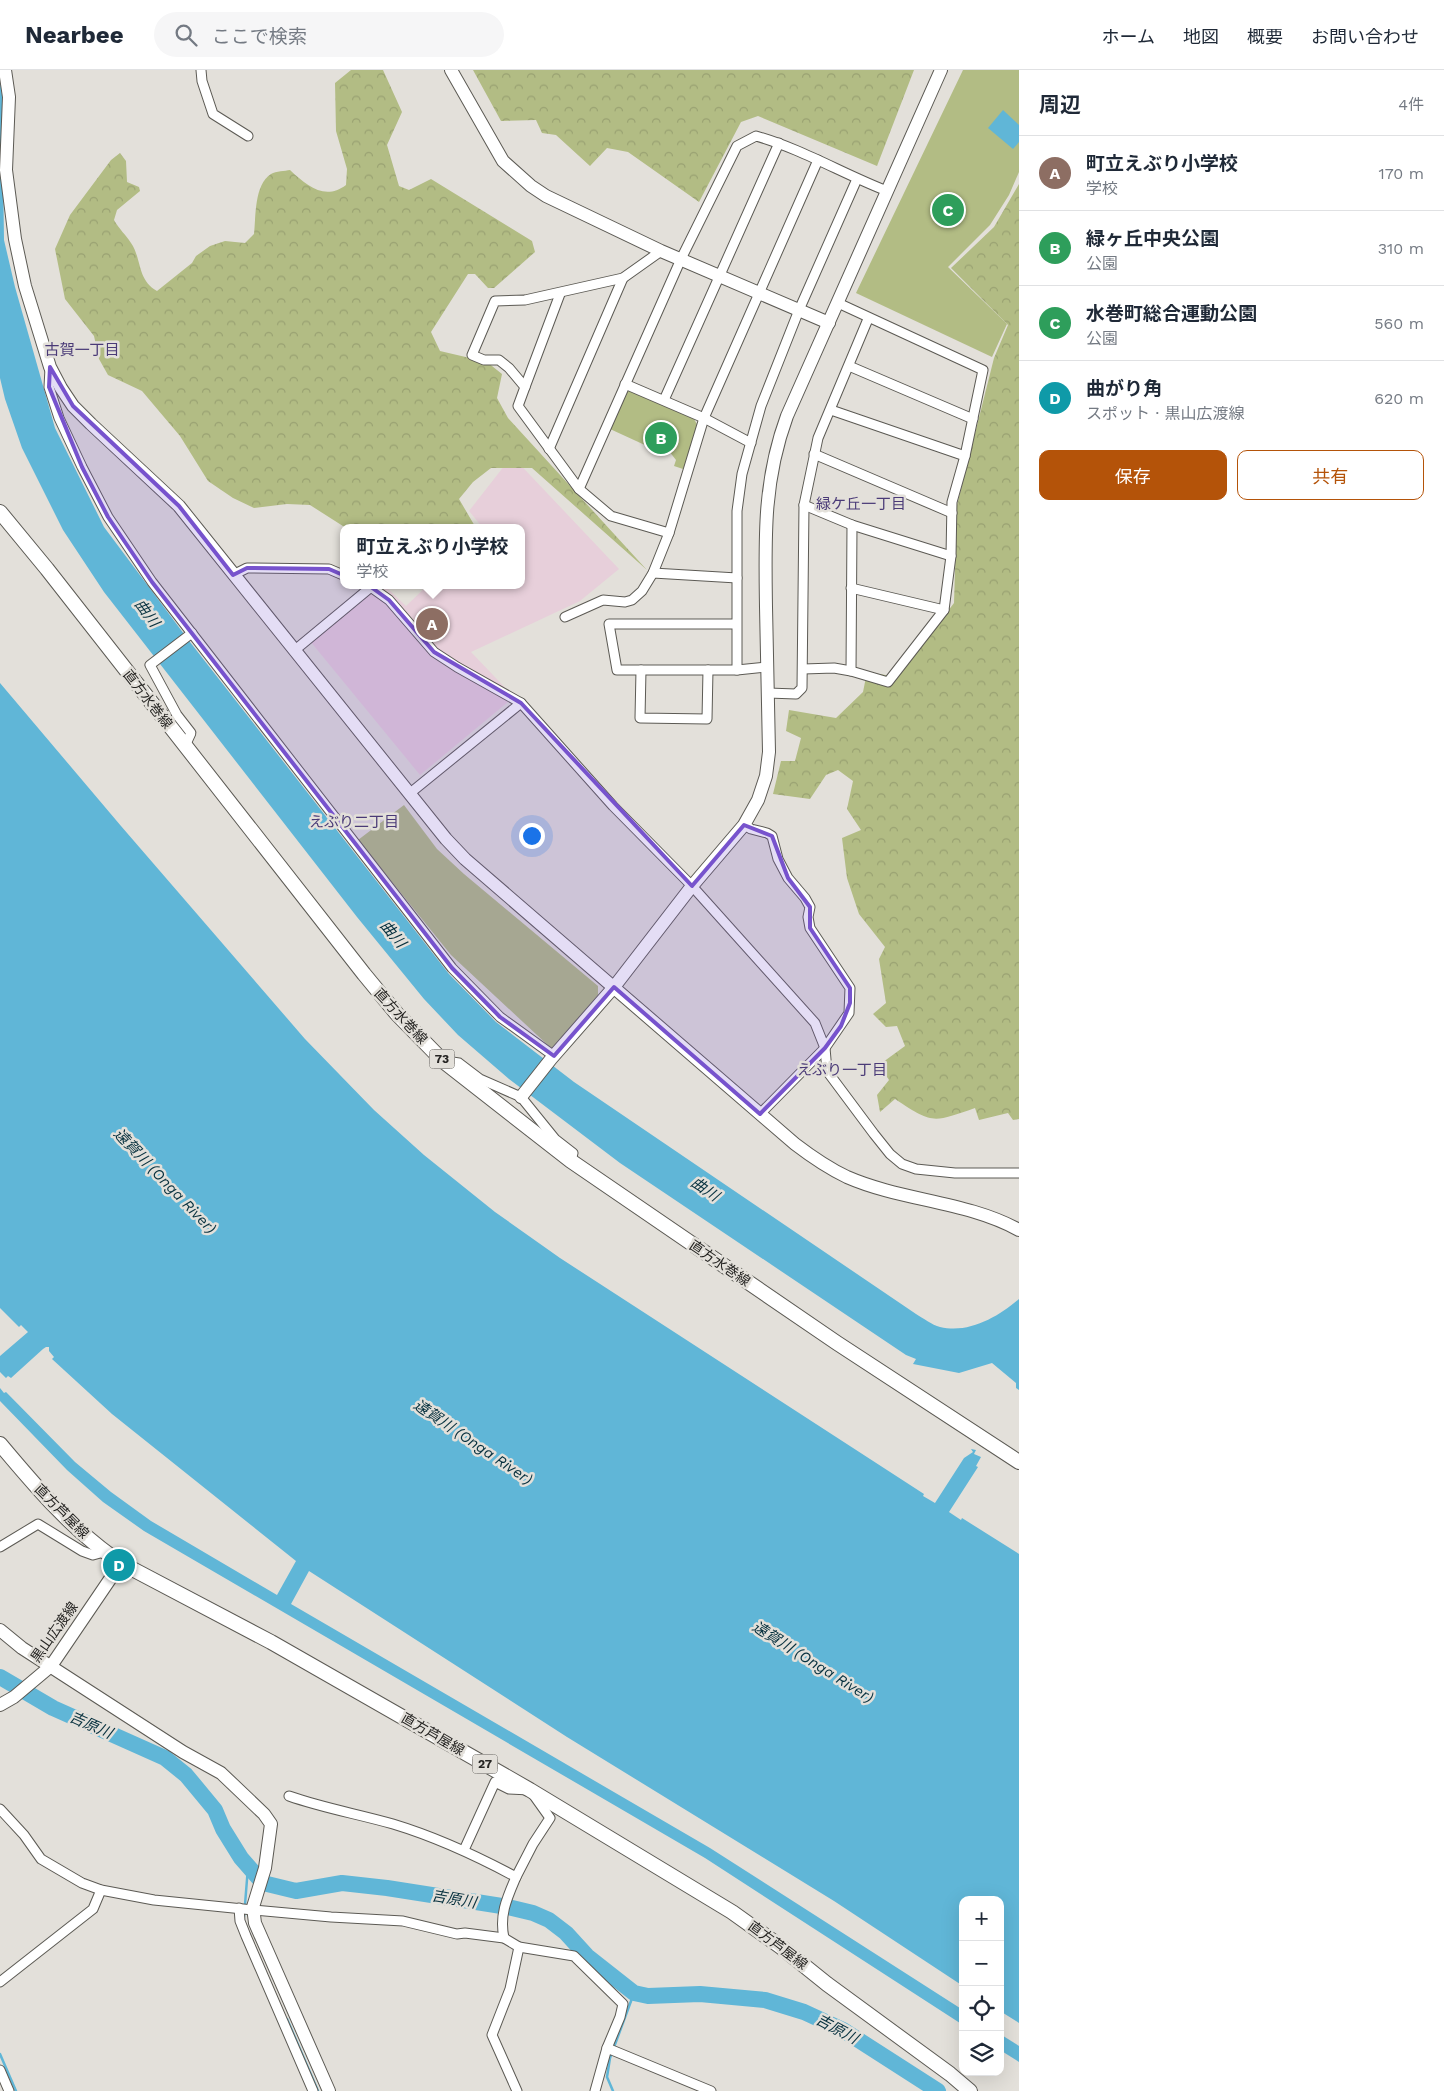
<!DOCTYPE html>
<html lang="ja">
<meta charset="utf-8">
<style>
:root{--surface:#fff;--page:#f6f6f7;--text:#1f2937;--muted:#747a83;--line:#e0e1e3;--accent:#b45309}
body{margin:0;font-family:"Work Sans","Noto Sans JP",sans-serif;background:var(--page);color:var(--text)}
.controls{position:absolute;right:15px;bottom:15px;display:grid;overflow:hidden;border-radius:10px;box-shadow:0 5px 20px #0002}
.controls button{width:45px;height:45px;display:grid;place-items:center;padding:0;border:0;border-bottom:1px solid var(--line);background:var(--surface);color:var(--text);font:25px sans-serif}
.you{position:absolute;left:531px;top:765px;width:18px;height:18px;margin:-12px;border:4px solid #fff;border-radius:50%;background:#1a73e8;box-shadow:0 0 0 8px #1a73e833}
.badge{display:grid;place-items:center;width:32px;height:32px;border-radius:50%;background:var(--accent);color:#fff;font-size:16px;font-weight:700}
.pin{position:absolute;translate:-50% -50%;border:2px solid #fff;box-shadow:0 1px 5px #0006}
.popup{position:absolute;left:340px;top:454px;width:185px;height:65px;box-sizing:border-box;display:grid;place-content:center;border-radius:10px;background:var(--surface);filter:drop-shadow(0 1px 4px #0005);font-size:16px;white-space:nowrap;color:var(--muted)}
.popup b{font-size:19px;color:var(--text)}
.popup::after{content:'';position:absolute;left:50%;top:100%;margin-left:-10px;border:10px solid transparent;border-top-color:var(--surface)}
.list{margin:0;padding:0;list-style:none}
h2{display:flex;justify-content:space-between;align-items:center;height:65px;margin:0;padding:0 20px;font-size:21px}
h2 small{font-size:16px;font-weight:400;color:var(--muted)}
.list li{display:grid;grid-template-columns:32px 1fr auto;gap:15px;align-items:center;box-sizing:border-box;height:75px;padding:0 20px;border-top:1px solid var(--line)}
.list b{display:block;font-size:19px;white-space:nowrap}
.list p{margin:0;font-size:16px;white-space:nowrap;color:var(--muted)}
.list em{font-size:16px;font-style:normal;color:var(--muted)}
.actions{display:flex;gap:10px;padding:15px 20px}
.actions a{flex:1;padding:11px 0;border:1px solid var(--accent);border-radius:10px;text-align:center;font-size:18px;color:var(--accent)}
.actions .main{background:var(--accent);color:#fff}
.icon{flex:none;width:28px;height:28px;fill:none;stroke:currentColor;stroke-width:2;stroke-linecap:round;stroke-linejoin:round}
.map{position:relative;flex:none;width:1019px;height:2021px;overflow:hidden}
header{display:flex;align-items:center;gap:30px;box-sizing:border-box;height:70px;padding:0 25px;background:var(--surface);border-bottom:1px solid var(--line)}
header strong{font-size:24px}
nav{display:flex;gap:28px;margin-inline-start:auto;font-size:18px}
.search{width:350px;height:45px;background:var(--page);display:flex;align-items:center;gap:12px;box-sizing:border-box;padding:0 18px;border-radius:28px;color:var(--muted);font-size:19px}
main{display:flex}
aside{flex:1;background:var(--surface)}
.map>svg:first-child{display:block}
.education{fill:#e7cfda}
.green{fill:#b2bc84}
.forest{fill:url(#forest-crowns)}
.water{fill:#60b6d7}
.lines{fill:none;stroke-linecap:round;stroke-linejoin:round}
.stream{stroke:#60b6d7;stroke-width:2.5}
.river{stroke:#60b6d7;stroke-width:16}
.street-casing{stroke:#5c5a54;stroke-width:11}
.secondary-casing{stroke:#5c5a54;stroke-width:14}
.primary-casing{stroke:#5c5a54;stroke-width:16}
.street{stroke:#fff;stroke-width:9}
.secondary{stroke:#fff;stroke-width:12}
.primary{stroke:#fff;stroke-width:14}
.marked{fill:#7753cd;fill-opacity:0.2;stroke:#7753cd;stroke-width:4;stroke-linejoin:round}
.labels{text-anchor:middle;stroke-width:5;stroke-linejoin:round;paint-order:stroke}
.shield{fill:#e3e0da;stroke:#5f5d5a;stroke-width:1}
.shield-label{font-size:12px;font-weight:bold;fill:#262523}
.street-label{font-size:14px;fill:#262523;stroke:#e3e0da}
.neighbourhood-label{font-size:15px;fill:#4a3a77;stroke:#e3e0da}
.water-label{font-size:15px;font-style:italic;fill:#06303e;stroke:#e3e0da}
</style>
<header>
<strong>Nearbee</strong>
<div class="search"><svg class="icon" aria-label="search" viewBox="0 0 24 24"><circle cx="10" cy="10" r="6"/><path d="M15 15l6 6"/></svg>ここで検索</div>
<nav><a>ホーム</a><a>地図</a><a>概要</a><a>お問い合わせ</a></nav>
</header>
<main>
<div class="map">
<svg width="1019" height="2021" viewBox="0 0 1019 2021">
<defs>
<pattern id="forest-crowns" width="20" height="18" patternUnits="userSpaceOnUse" patternTransform="scale(1.25)"><rect width="20" height="18" fill="#b2bc84"/><path d="M2 6a3 3 0 1 1 6 0M12 15a3 3 0 1 1 6 0" fill="none" stroke="#99a172"/></pattern>
</defs>
<rect width="100%" height="100%" fill="#e3e0da"/>
<path class="education" d="M512 386 619 499 580 531 471 582 514 627 420 705 310 571 381 515H384L406 536 428 515H521V458H483L469 441Z"/>
<g class="green">
<path d="M963 0H1019V102L1009 125 990 155 948 197 1007 254 992 287 856 223Z"/>
<path d="M629 321 694 349 698 356 683 399 674 396 676 390 669 381 647 376 610 359 625 323Z"/>
<path d="M404 735 437 779 464 804 598 916V925L552 979 451 885 358 770Z"/>
</g>
<g class="forest">
<path d="M351 0H383L402 42 387 75 399 116 409 120 431 109 532 171 535 182 494 218H488L475 204H468L431 262 440 281 487 292 502 304 497 328 508 348 647 500 532 398H491L473 412 459 429 476 458H346L310 435 287 434 254 438 233 428 208 411 180 366 142 321 108 305 99 289 94 266 65 229 55 179 70 145 111 90 120 83 126 91 127 112 139 117 140 121 117 140 114 150C119 159 126 165 131 173 142 189 137 210 157 221L192 193 196 186 210 176 225 171 245 173 254 164C256 146 254 115 271 104 276 101 285 101 290 100 307 116 325 131 346 115L347 99 336 61 335 13Z"/>
<path d="M473 0H914L877 96 758 46 741 52 699 132 628 82 607 78 590 96 556 65 542 63 536 50 501 51Z"/>
<path d="M1019 114V1049L1013 1050 1008 1043 979 1050 975 1038C932 1053 933 1054 895 1029L880 1042 877 1025 889 1010 879 995 905 976 897 956 886 957 873 944 886 933 879 889 885 877 859 844 847 808 842 768 861 760 847 739 853 711 838 700 826 705 810 729 773 724 781 691H795L801 668 786 661 789 640 836 648 863 622 867 602 898 607 954 533 957 435 994 288 1008 255 951 198 994 157Z"/>
</g>
<g class="water">
<path d="M0 11 2 25 4 170 15 217 55 358 104 457 190 572 449 904 496 952 574 1012 916 1244C923 1248 932 1255 940 1257 969 1264 998 1247 1019 1229V1320L1016 1318V1313L992 1293 959 1303 913 1294 916 1289 906 1285 620 1093 509 1009 458 965 424 929 357 847 104 522 63 460 22 378 5 329 0 308Z"/>
<path d="M1003 40 1019 55V72L1013 79 988 58Z"/>
<path d="M0 613 121 756 305 969 374 1040 424 1085 495 1142 560 1188 924 1424 923 1426 935 1433 964 1388 973 1382 971 1379 976 1380 974 1384 981 1387 976 1396 978 1397 949 1442 961 1450 962 1448 1019 1484V1953L1000 1941V1830H963V1916L834 1831 567 1667 309 1501 291 1534 710 1778 963 1940V1955L705 1788 144 1461 103 1432 67 1400 0 1331V1318L4 1323 6 1322 75 1392 111 1422 151 1451 277 1525 296 1491 112 1344 52 1289 54 1287 49 1281V1277H46L43 1279 11 1308 8 1306 6 1308 0 1302V1286L28 1262 21 1255 19 1257 0 1238Z"/>
<path d="M1000 1964 1019 1976V1992L1000 1980Z"/>
</g>
<g class="lines">
<g class="stream">
<path d="M244 1847 248 1797"/>
<path d="M287 1949 318 2021"/>
<path d="M0 1984 16 2021"/>
<path d="M613 2021 607 2007 610 1988 634 1923"/>
</g>
<path class="river" d="M0 1607 53 1638 165 1688 186 1705 215 1740 223 1759 241 1788 263 1813 296 1821 342 1813 387 1818 508 1837 533 1843 549 1850 566 1863 587 1886 634 1923 648 1926 700 1924 765 1930 804 1942 843 1960 938 2021"/>
<g class="street-casing">
<g id="street">
<path d="M201 0 202 11 213 44 248 66"/>
<path d="M661 181 623 208 525 230 495 231 472 285 484 290H499L509 298 525 317 518 336 579 419 611 446 669 463"/>
<path d="M838 233 983 300 965 386 952 432 951 486 944 540 888 612 851 601 852 455"/>
<path d="M849 296 973 349"/>
<path d="M50 298 49 317 59 348 82 397 108 447 152 512 452 898 500 947 554 986"/>
<path d="M625 314 704 348 751 373"/>
<path d="M525 317 560 224"/>
<path d="M664 330 779 73"/>
<path d="M831 340 965 386"/>
<path d="M549 379 623 208"/>
<path d="M814 384 952 443"/>
<path d="M579 419 681 189 737 76 756 66C802 79 843 104 887 121"/>
<path d="M804 435 852 455 951 486"/>
<path d="M653 503 737 508V441L742 404 761 336 799 240 857 109"/>
<path d="M233 505 247 498 329 499 343 505"/>
<path d="M368 515 389 530 434 582 457 597 521 633 613 736 692 816 815 953 825 978 827 1001 874 1064 890 1084 902 1094 916 1099 955 1103H1019"/>
<path d="M851 518 944 540"/>
<path d="M565 547 603 530 625 532 632 530 642 521 653 503 669 463 704 348 818 90"/>
<path d="M736 554H609L617 600H737L767 597"/>
<path d="M295 580 371 517"/>
<path d="M803 599 834 598 851 601"/>
<path d="M641 600 640 648 707 649 708 600"/>
<path d="M737 600V508"/>
<path d="M768 623 796 624 802 618 804 435 818 368 868 249"/>
<path d="M185 676 191 663 177 645 150 595 192 563"/>
<path d="M409 724 521 633"/>
<path d="M744 755 751 759 767 763 772 766 778 789 788 808 805 828 810 837 808 847 810 858 850 918 849 943 825 978 760 1044"/>
<path d="M446 991 459 993 480 1009 521 1027 555 1069 573 1083 571 1091"/>
<path d="M0 1477 38 1454 82 1481 93 1485 104 1482"/>
<path d="M289 1726C323 1738 358 1744 393 1754 436 1767 477 1786 516 1807 507 1828 499 1845 504 1868"/>
<path d="M0 1739 24 1765 41 1789 82 1813 101 1820 154 1830 253 1840 331 1847 403 1851 457 1864 465 1863 504 1868 519 1877 574 1886 623 1934 620 1947 607 1978 595 2021"/>
<path d="M464 1780 495 1712 509 1719 530 1720 550 1748 533 1774 516 1807"/>
<path d="M239 1838 240 1851 246 1866 313 2021"/>
<path d="M0 1912 93 1839 101 1820"/>
<path d="M607 1978 711 2021"/>
<path d="M0 2000 9 2021"/>
<path d="M517 2021 492 1965 510 1919 519 1877"/>
</g>
</g>
<g class="secondary-casing">
<g id="secondary">
<path d="M5 0 9 27 6 100 15 169 25 216 50 297 61 318 73 336 91 354 179 436 446 769 465 789 795 1074C812 1087 828 1098 847 1107 902 1131 966 1131 1019 1160"/>
<path d="M451 0 503 91 531 116 546 126 661 181 829 253"/>
<path d="M521 1027 551 989 614 917 692 816 744 755 758 730 766 706 769 682C768 634 767 585 766 537 765 469 763 411 787 346L941 0"/>
<path d="M0 1560 22 1578 183 1682 221 1703 264 1744 271 1754 265 1798 253 1837 255 1853 329 2021"/>
<path d="M0 1635 14 1627 51 1596 121 1493"/>
</g>
</g>
<g class="primary-casing">
<g id="primary">
<path d="M0 442 47 499 364 904 397 944 443 991 571 1091 837 1273 1019 1392"/>
<path d="M0 1374C36 1417 74 1462 121 1493L271 1572 530 1720 732 1842 781 1877 827 1914 950 2004 970 2021"/>
</g>
</g>
<use href="#street" class="street"/>
<use href="#secondary" class="secondary"/>
<use href="#primary" class="primary"/>
</g>
<path class="marked" d="M50 297 73 336 179 436 233 505 247 498 329 499 371 517 389 530 434 582 521 633 692 816 744 755 772 766 788 808 810 837V858L850 918V933L841 956 825 978 760 1044 614 917 554 986 500 947 452 898 152 512 108 447 82 397 49 317Z"/>
<g class="labels">
<g class="shield">
<rect x="429.5" y="979.5" width="25" height="19" rx="4"/>
<rect x="472.5" y="1684.5" width="25" height="19" rx="4"/>
</g>
<g class="shield-label">
<text x="442" y="993">73</text>
<text x="485" y="1698">27</text>
</g>
<g class="street-label">
<text transform="translate(148 629) rotate(52)" y="5">直方水巻線</text>
<text transform="translate(401 946) rotate(47)" y="5">直方水巻線</text>
<text transform="translate(720 1193) rotate(34)" y="5">直方水巻線</text>
<text transform="translate(62 1441) rotate(45)" y="5">直方芦屋線</text>
<text transform="translate(54 1562) rotate(-55)" y="5">黒山広渡線</text>
<text transform="translate(433 1664) rotate(30)" y="5">直方芦屋線</text>
<text transform="translate(778 1875) rotate(37)" y="5">直方芦屋線</text>
</g>
<g class="neighbourhood-label">
<text x="82" y="285">古賀一丁目</text>
<text x="861" y="439">緑ケ丘一丁目</text>
<text x="354" y="757">えぶり二丁目</text>
<text x="842" y="1005">えぶり一丁目</text>
</g>
<g class="water-label">
<text transform="translate(147 543) rotate(53)" y="5">曲川</text>
<text transform="translate(393 864) rotate(50)" y="5">曲川</text>
<text transform="translate(165 1111) rotate(46)" y="5">遠賀川 (Onga River)</text>
<text transform="translate(705 1119) rotate(34)" y="5">曲川</text>
<text transform="translate(473 1372) rotate(34)" y="5">遠賀川 (Onga River)</text>
<text transform="translate(813 1592) rotate(32)" y="5">遠賀川 (Onga River)</text>
<text transform="translate(91 1655) rotate(24)" y="5">吉原川</text>
<text transform="translate(454 1829) rotate(10)" y="5">吉原川</text>
<text transform="translate(837 1959) rotate(28)" y="5">吉原川</text>
</g>
</g>
</svg>
<div class="controls">
<button>+</button>
<button>−</button>
<button><svg class="icon" aria-label="locate" viewBox="0 0 24 24"><circle cx="12" cy="12" r="6"/><path d="M12 2v4M12 18v4M2 12h4M18 12h4"/></svg></button>
<button><svg class="icon" aria-label="layers" viewBox="0 0 24 24"><path d="M12 4l9 5-9 5-9-5zM3 14l9 5 9-5"/></svg></button>
</div>
<div class="you"></div>
<div class="pin badge" style="left:432px;top:554px;background:#8d6e63">A</div>
<div class="popup"><b>町立えぶり小学校</b>学校</div>
<div class="pin badge" style="left:661px;top:368px;background:#2e9e5b">B</div>
<div class="pin badge" style="left:948px;top:140px;background:#2e9e5b">C</div>
<div class="pin badge" style="left:119px;top:1495px;background:#0f9aa8">D</div>
</div>
<aside>
<h2>周辺<small>4件</small></h2>
<ul class="list">
<li><span class="badge" style="background:#8d6e63">A</span><div><b>町立えぶり小学校</b><p>学校</p></div><em>170 m</em></li>
<li><span class="badge" style="background:#2e9e5b">B</span><div><b>緑ヶ丘中央公園</b><p>公園</p></div><em>310 m</em></li>
<li><span class="badge" style="background:#2e9e5b">C</span><div><b>水巻町総合運動公園</b><p>公園</p></div><em>560 m</em></li>
<li><span class="badge" style="background:#0f9aa8">D</span><div><b>曲がり角</b><p>スポット · 黒山広渡線</p></div><em>620 m</em></li>
</ul>
<div class="actions"><a class="main">保存</a><a>共有</a></div>
</aside>
</main>
